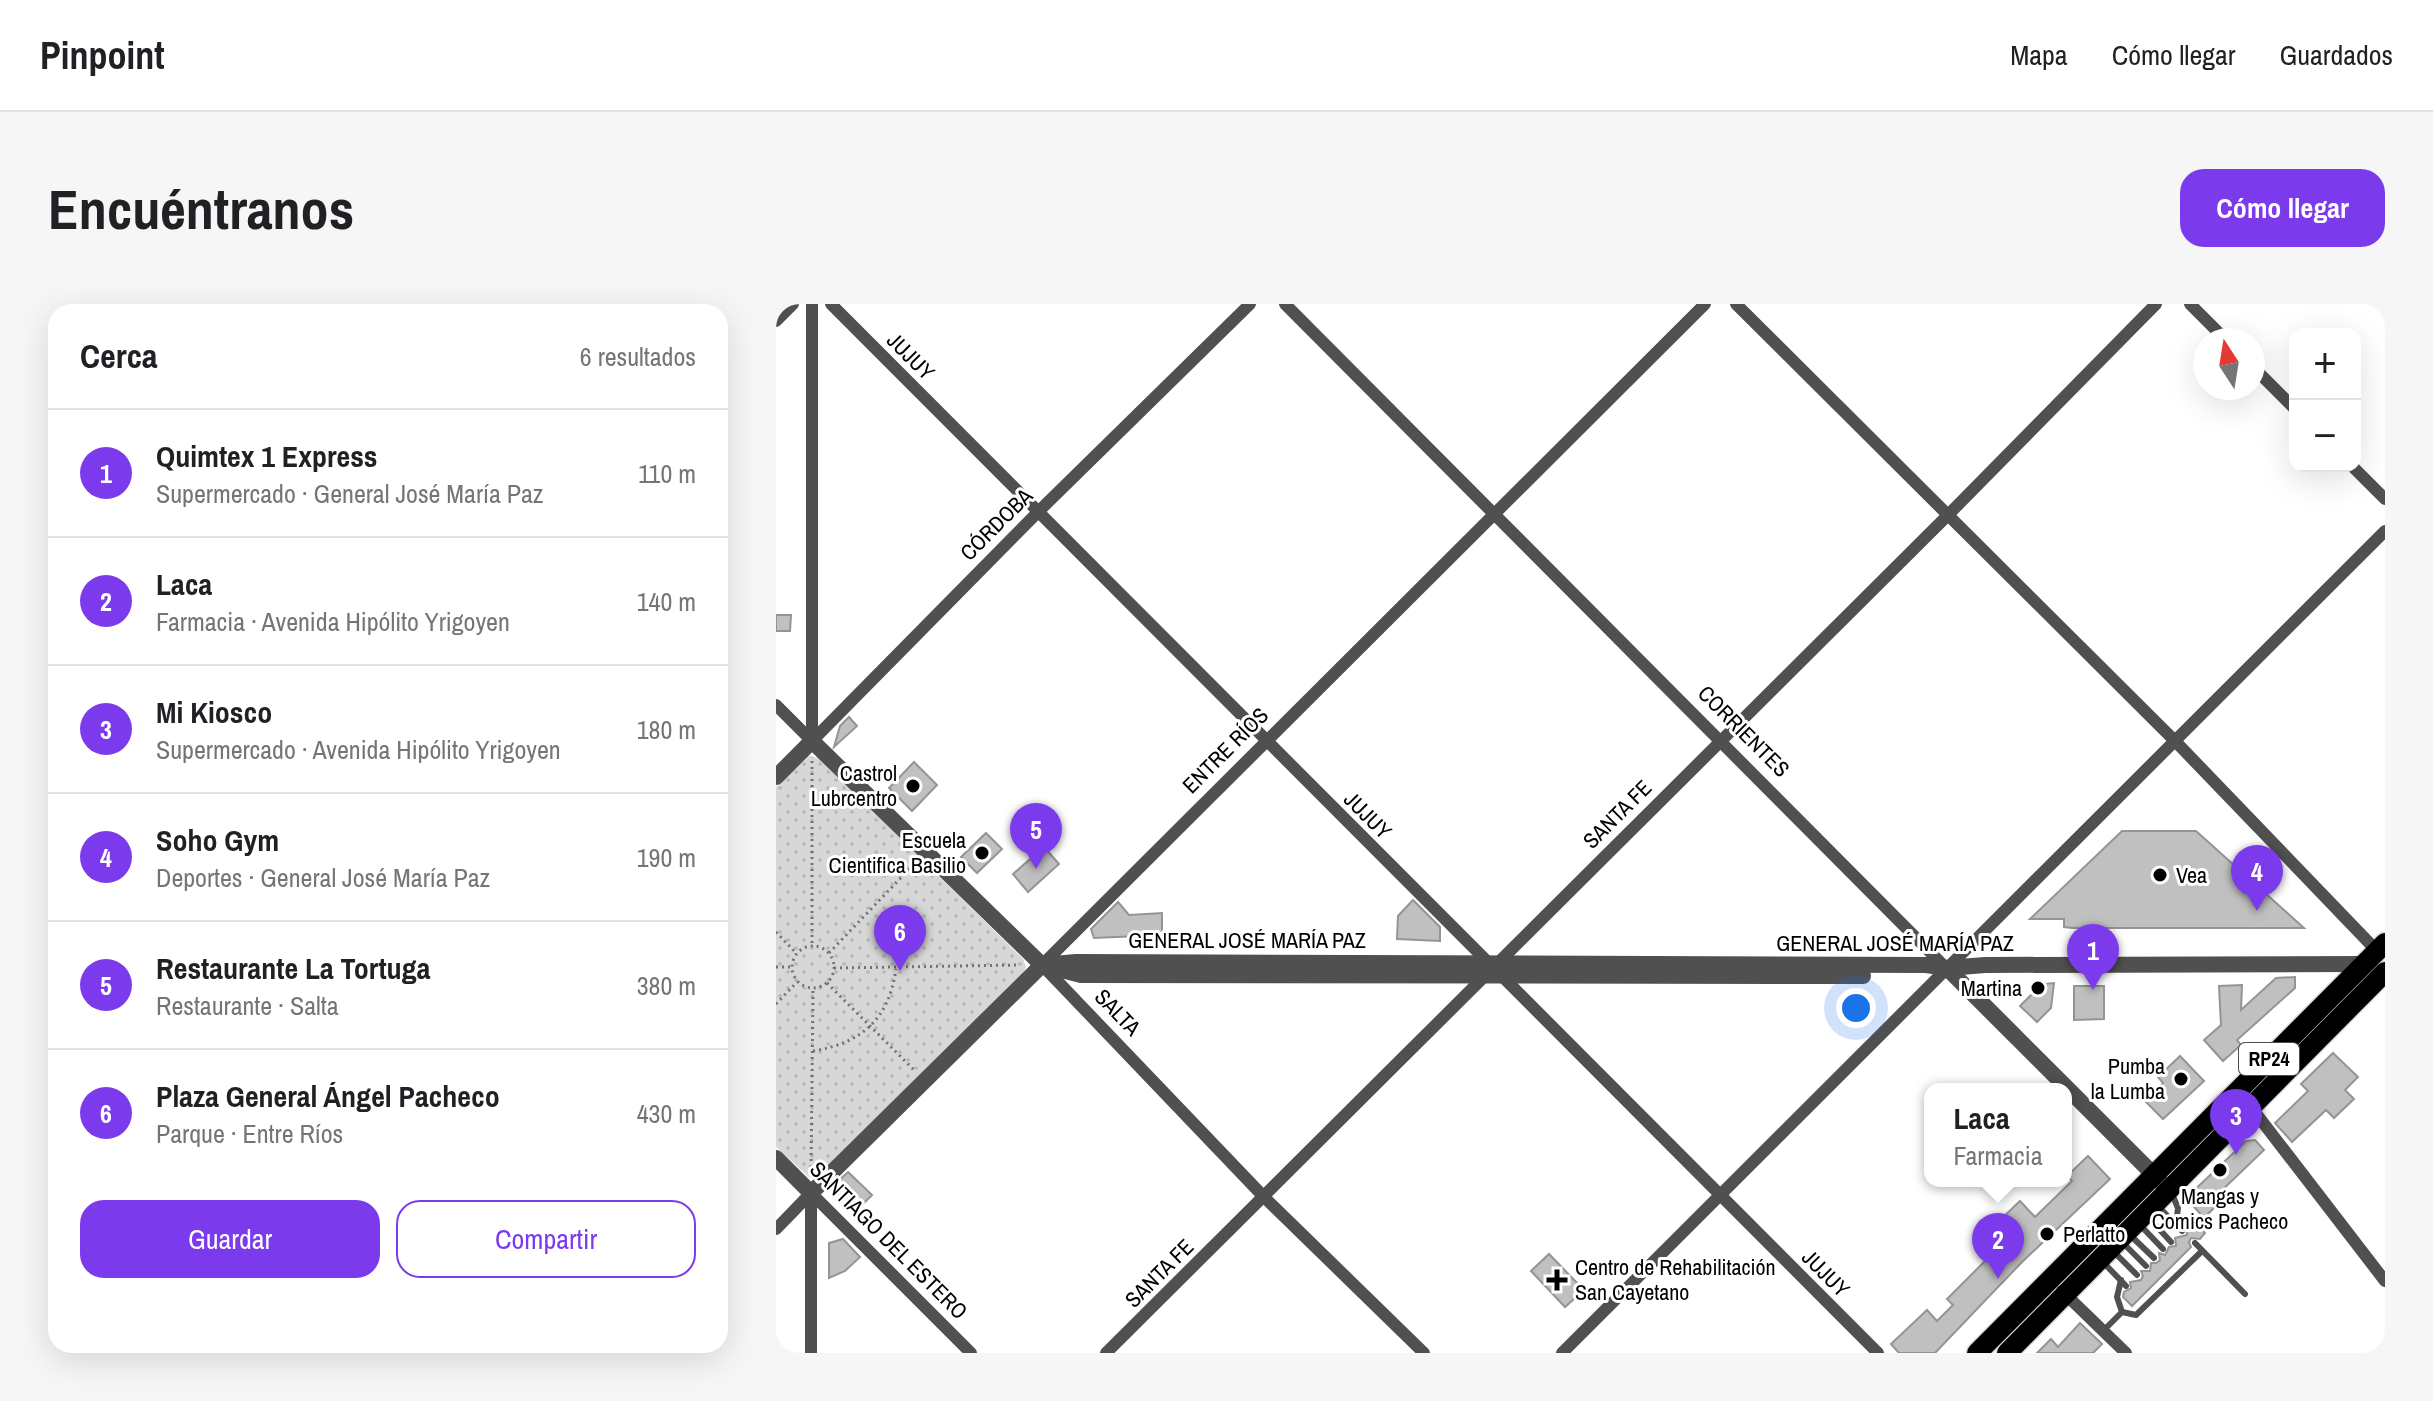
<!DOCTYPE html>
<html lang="es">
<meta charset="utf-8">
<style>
:root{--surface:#fff;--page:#f6f6f6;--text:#202124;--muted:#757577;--line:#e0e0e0;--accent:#7c3aed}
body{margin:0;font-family:"Archivo Narrow",sans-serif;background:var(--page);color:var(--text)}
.controls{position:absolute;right:24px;top:24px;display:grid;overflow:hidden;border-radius:16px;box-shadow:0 8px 32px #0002}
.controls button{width:72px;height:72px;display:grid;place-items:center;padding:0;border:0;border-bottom:2px solid var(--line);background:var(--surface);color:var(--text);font:40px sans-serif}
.compass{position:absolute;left:1417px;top:24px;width:72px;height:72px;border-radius:50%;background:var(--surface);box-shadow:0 8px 32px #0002;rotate:348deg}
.you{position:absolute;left:1080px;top:704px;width:28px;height:28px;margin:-20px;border:6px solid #fff;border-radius:50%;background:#1a73e8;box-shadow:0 0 0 12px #1a73e833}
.badge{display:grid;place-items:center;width:52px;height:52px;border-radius:50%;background:var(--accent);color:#fff;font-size:26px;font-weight:700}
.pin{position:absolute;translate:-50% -66px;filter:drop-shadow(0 2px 4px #0008)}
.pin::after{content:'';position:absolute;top:42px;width:28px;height:24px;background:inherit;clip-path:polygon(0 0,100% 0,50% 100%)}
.popup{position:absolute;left:1148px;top:779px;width:148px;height:104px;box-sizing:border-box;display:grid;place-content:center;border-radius:16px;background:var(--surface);filter:drop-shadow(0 2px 6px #0005);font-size:26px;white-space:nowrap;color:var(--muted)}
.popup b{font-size:30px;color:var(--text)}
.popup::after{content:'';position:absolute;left:50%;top:100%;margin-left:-16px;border:16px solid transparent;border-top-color:var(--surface)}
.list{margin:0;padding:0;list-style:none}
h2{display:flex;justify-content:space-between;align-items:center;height:104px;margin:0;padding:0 32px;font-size:34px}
h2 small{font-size:26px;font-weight:400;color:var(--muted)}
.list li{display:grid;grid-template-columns:52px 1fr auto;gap:24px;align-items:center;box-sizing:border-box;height:128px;padding:0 32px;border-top:2px solid var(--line)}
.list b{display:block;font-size:30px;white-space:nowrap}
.list p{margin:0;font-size:26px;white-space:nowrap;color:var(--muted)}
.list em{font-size:26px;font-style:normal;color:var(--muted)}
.actions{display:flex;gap:16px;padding:24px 32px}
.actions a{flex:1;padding:18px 0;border:2px solid var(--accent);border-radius:24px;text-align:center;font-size:28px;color:var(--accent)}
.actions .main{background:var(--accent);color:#fff}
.map{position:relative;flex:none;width:1609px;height:1049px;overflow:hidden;border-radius:24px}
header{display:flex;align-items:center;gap:48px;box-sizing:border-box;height:112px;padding:0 40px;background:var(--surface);border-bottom:2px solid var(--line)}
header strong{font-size:38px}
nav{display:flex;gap:44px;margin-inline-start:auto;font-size:28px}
.intro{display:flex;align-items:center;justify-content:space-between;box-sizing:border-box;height:192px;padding:0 48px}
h1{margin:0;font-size:56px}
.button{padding:20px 36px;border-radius:24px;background:var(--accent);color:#fff;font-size:28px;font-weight:700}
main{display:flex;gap:48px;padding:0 48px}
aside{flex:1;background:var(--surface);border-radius:24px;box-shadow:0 8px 32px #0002}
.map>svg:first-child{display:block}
.park{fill:url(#park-dots)}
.building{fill:#c0c0c0;stroke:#949494;stroke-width:2}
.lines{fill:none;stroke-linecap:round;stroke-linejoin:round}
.primary-casing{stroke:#dbdbdb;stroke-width:23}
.path{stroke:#727272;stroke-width:3;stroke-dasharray:2 4;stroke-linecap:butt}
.service{stroke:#505050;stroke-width:6}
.minor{stroke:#505050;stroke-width:12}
.tertiary{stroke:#505050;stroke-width:16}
.primary{stroke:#000;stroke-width:20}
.poi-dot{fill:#000;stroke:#fff;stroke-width:3}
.labels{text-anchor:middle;stroke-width:6;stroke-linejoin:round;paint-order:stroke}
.shield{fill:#fff;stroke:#4c4c4c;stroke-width:2}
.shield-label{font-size:20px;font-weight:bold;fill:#000}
.street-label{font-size:22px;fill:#000;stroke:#fff}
.poi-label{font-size:22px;fill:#000;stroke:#fff;text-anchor:end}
</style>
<header>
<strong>Pinpoint</strong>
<nav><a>Mapa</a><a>Cómo llegar</a><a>Guardados</a></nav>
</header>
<div class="intro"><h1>Encuéntranos</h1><a class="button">Cómo llegar</a></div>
<main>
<aside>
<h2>Cerca<small>6 resultados</small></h2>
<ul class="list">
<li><span class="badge">1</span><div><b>Quimtex 1 Express</b><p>Supermercado · General José María Paz</p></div><em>110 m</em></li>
<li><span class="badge">2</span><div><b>Laca</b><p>Farmacia · Avenida Hipólito Yrigoyen</p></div><em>140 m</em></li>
<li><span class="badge">3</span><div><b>Mi Kiosco</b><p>Supermercado · Avenida Hipólito Yrigoyen</p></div><em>180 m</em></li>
<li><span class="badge">4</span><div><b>Soho Gym</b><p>Deportes · General José María Paz</p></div><em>190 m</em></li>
<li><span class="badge">5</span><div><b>Restaurante La Tortuga</b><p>Restaurante · Salta</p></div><em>380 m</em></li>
<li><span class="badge">6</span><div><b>Plaza General Ángel Pacheco</b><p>Parque · Entre Ríos</p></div><em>430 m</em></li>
</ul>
<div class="actions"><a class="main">Guardar</a><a>Compartir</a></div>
</aside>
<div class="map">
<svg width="1609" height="1049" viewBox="0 0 1609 1049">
<defs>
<pattern id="park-dots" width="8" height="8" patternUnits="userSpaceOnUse" patternTransform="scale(2)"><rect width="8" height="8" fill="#d7d7d7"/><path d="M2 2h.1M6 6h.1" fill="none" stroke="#b7b7b7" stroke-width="1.8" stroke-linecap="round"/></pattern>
</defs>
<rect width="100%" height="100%" fill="#fff"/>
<path class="park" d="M33 452 43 454 247 655 250 663 247 670 41 872 34 874 0 843V483Z"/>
<g class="building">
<path d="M0 311H15L14 327H0Z"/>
<path d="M73 413 81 422 58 443 64 422Z"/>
<path d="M138 458 161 481 136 507 113 484Z"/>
<path d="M1346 527H1420L1528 624H1297L1288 623V615H1254Z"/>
<path d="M210 529 226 545 201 569 185 553Z"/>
<path d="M268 543 283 560 252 588 237 570Z"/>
<path d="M637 596 664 623V637L621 635 622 612Z"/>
<path d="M342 598 353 611 386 609V631L318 634 315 625Z"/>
<path d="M1519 673V684L1461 736 1465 741 1447 757 1428 736 1445 721 1443 682 1466 681 1465 706 1500 674Z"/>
<path d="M1278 679 1275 704 1261 718 1244 702 1256 690 1257 681Z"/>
<path d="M1298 682H1328V715L1298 716Z"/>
<path d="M1557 749 1582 773 1569 786 1578 795 1558 814 1550 806 1516 838 1499 819 1532 787 1525 780Z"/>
<path d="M1404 752 1428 777 1387 815 1369 797 1387 779 1382 773Z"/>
<path d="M1479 836 1488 846 1440 892 1445 897 1428 914 1410 894 1470 837Z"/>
<path d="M1312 852 1334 875 1245 959 1159 1049H1123L1115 1040 1151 1006 1161 1017 1177 1001 1171 995 1238 928 1225 915 1244 897 1259 913 1296 877 1291 872Z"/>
<path d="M72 868 96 891 79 908 61 889V878Z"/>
<path d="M1417 916 1429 929 1424 935 1415 934 1413 938 1415 943 1356 1002 1347 993 1348 988 1355 984 1354 978 1365 976 1367 972 1365 967H1374L1375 959H1380L1384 956 1383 949 1389 951 1393 943 1400 942 1399 934 1411 931 1410 923Z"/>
<path d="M67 935 84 953 69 967 53 974V939Z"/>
<path d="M773 950 808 986 789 1003 755 967Z"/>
<path d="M1304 1019 1326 1040 1317 1049H1261L1275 1035 1282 1043Z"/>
</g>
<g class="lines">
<g class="primary-casing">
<g id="primary">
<path d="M1201 1049 1609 639"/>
<path d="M1231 1049 1609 668"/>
</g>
</g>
<g class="path">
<path d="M36 457V641"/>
<path d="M0 628 20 649"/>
<circle cx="37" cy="663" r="21"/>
<path d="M53 649 139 559"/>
<path d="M0 663H15"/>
<path d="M58 664 243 661"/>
<path d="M51 679 139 767"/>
<path d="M0 700 21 678"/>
<path d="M37 747C86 739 113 715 120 665"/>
<path d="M35 869 37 685"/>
</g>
<g class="service">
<path d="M1396 890 1402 904 1400 920"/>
<path d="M1381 901 1406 927"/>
<path d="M1373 914 1395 938"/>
<path d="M1365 922 1387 945"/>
<path d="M1355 932 1378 954"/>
<path d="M1347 939 1370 962"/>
<path d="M1419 939 1469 990"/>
<path d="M1338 948 1361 971"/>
<path d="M1327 958 1350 982"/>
<path d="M1345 976 1341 993 1346 1008"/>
<path d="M1346 1008 1360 1011 1426 947"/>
<path d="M1327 1027 1346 1008"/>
</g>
<g class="minor">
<path d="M36 0V437"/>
<path d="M55 0 1102 1049"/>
<path d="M509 0 1170 664"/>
<path d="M960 0 1400 438 1601 647"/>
<path d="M1414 0 1450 36"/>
<path d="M0 17 17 0"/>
<path d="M1477 63 1519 105"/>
<path d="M1576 162 1609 195"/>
<path d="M0 401 36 437"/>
<path d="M36 437 262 208 474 0"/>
<path d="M1475 803 1609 977"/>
<path d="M35 889 195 1049"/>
<path d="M35 889V1049"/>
<path d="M0 925 35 889"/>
<path d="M1286 987 1350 1049"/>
<path d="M330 1049 1171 212 1380 0"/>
<path d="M648 1049 488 893 266 661 929 0"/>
<path d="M786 1049 1609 227"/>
<path d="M1604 1049 1609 1044"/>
</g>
<g class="tertiary">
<path d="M0 473 36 437 266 661 305 671 1087 672"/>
<path d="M266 661 300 658 1150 661 1171 664 1209 661 1588 660"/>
<path d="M1171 664 1393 886"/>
<path d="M0 854 35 889 266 661"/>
</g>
<use href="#primary" class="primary"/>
</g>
<g class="poi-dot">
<circle cx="137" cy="482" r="8"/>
<circle cx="206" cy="549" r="8"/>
<circle cx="1384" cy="571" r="8"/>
<circle cx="1262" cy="684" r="8"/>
<circle cx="1405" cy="775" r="8"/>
<circle cx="1444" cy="866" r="8"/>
<circle cx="1271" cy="930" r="8"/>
<path d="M777 964h8v8h8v8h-8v8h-8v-8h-8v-8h8z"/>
</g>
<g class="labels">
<rect class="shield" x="1463" y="739" width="60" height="32" rx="6"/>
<g class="shield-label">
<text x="1493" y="762">RP24</text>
</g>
<g class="street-label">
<text transform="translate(135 52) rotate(45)" y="8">JUJUY</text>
<text transform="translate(220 220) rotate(-45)" y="8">CÓRDOBA</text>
<text transform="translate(968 427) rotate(45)" y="8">CORRIENTES</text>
<text transform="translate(449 446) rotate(-45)" y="8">ENTRE RÍOS</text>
<text transform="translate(841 510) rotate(-45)" y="8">SANTA FE</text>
<text transform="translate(592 511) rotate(45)" y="8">JUJUY</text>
<text x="471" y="644">GENERAL JOSÉ MARÍA PAZ</text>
<text x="1119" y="647">GENERAL JOSÉ MARÍA PAZ</text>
<text transform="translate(342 708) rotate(46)" y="8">SALTA</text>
<text transform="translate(113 936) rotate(45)" y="8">SANTIAGO DEL ESTERO</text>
<text transform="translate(383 969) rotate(-45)" y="8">SANTA FE</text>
<text transform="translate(1050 969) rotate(45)" y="8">JUJUY</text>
</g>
<g class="poi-label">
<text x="121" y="477">Castrol<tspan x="121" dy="25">Lubrcentro</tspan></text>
<text x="190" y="544">Escuela<tspan x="190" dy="25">Cientifica Basilio</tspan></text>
<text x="1400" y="579" text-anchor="start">Vea</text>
<text x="1246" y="692">Martina</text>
<text x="1389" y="770">Pumba<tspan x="1389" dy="25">la Lumba</tspan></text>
<text x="1444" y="900" text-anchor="middle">Mangas y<tspan x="1444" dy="25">Comics Pacheco</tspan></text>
<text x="1287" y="938" text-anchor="start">Perlatto</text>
<text x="799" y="971" text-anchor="start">Centro de Rehabilitación<tspan x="799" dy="25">San Cayetano</tspan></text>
</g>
</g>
</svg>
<div class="controls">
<button>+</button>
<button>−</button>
</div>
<svg class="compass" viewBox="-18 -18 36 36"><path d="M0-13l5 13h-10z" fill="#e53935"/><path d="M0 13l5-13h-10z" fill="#757577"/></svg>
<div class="you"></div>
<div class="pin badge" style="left:1317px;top:686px">1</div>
<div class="pin badge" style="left:1222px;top:975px">2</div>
<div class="popup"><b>Laca</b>Farmacia</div>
<div class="pin badge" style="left:1460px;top:851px">3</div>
<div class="pin badge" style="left:1481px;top:607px">4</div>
<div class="pin badge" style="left:260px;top:565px">5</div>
<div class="pin badge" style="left:124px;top:667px">6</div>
</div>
</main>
